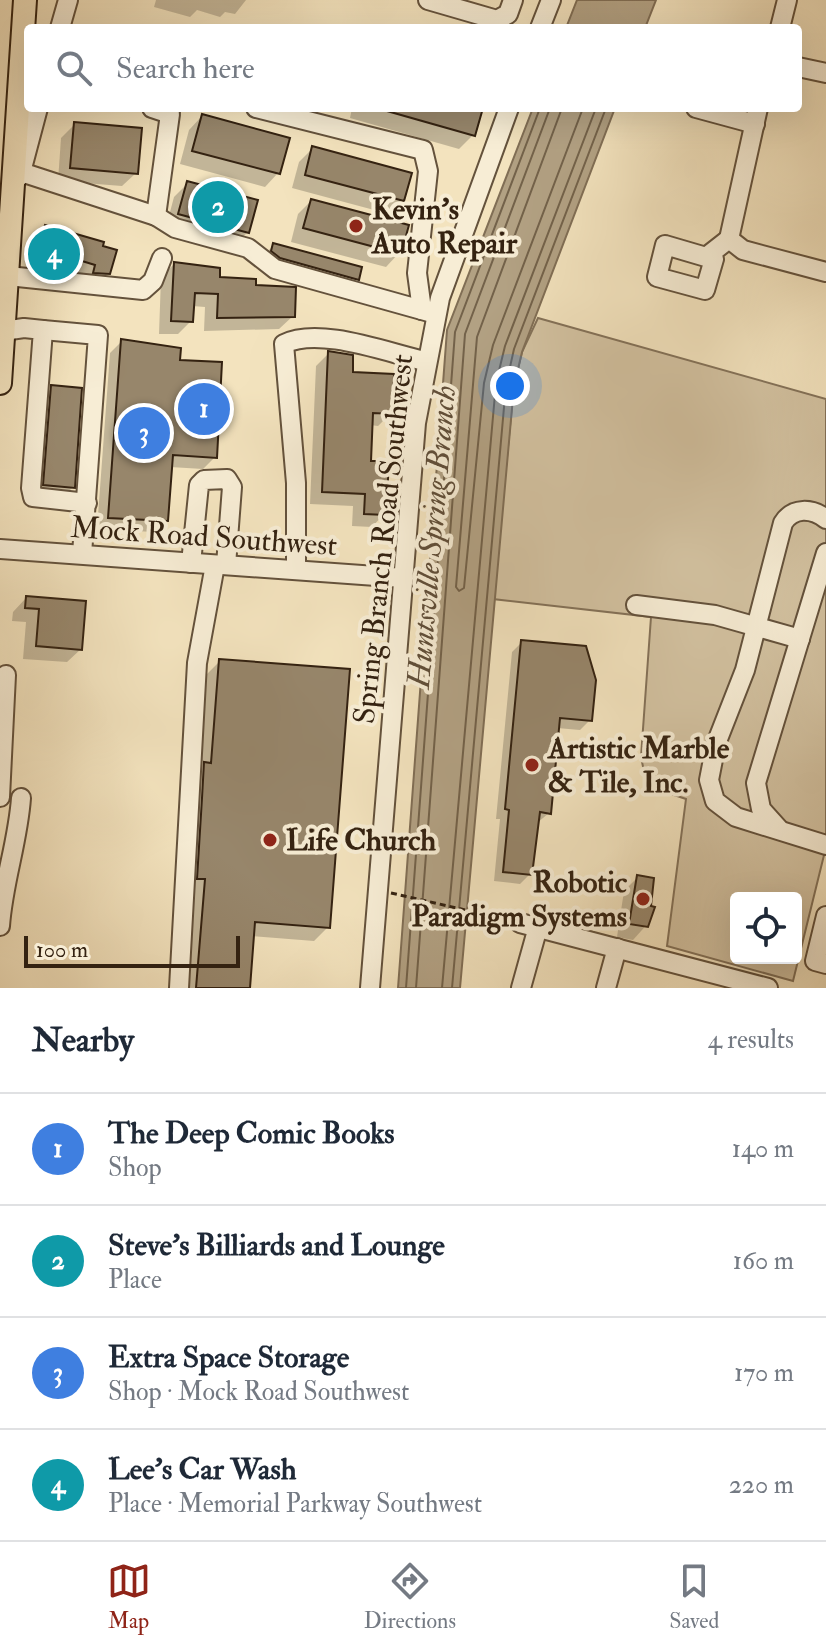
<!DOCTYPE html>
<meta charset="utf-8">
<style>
:root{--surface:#fff;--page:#f6f6f7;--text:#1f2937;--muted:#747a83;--line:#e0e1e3;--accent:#8f2418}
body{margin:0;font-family:"IM FELL Double Pica",serif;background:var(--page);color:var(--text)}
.controls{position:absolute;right:24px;bottom:24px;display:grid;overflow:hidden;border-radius:8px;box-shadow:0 8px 32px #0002}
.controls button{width:72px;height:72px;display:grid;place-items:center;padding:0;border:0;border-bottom:2px solid var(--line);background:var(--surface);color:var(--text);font:40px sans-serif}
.scale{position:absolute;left:24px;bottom:20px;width:216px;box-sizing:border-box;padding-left:8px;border:4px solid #342211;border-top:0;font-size:22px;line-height:28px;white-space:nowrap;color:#342211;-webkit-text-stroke:6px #f7edd5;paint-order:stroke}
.you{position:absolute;left:510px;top:386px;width:28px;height:28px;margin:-20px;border:6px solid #fff;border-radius:50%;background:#1a73e8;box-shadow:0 0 0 12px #1a73e833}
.badge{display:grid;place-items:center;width:52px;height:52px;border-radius:50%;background:var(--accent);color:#fff;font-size:26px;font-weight:700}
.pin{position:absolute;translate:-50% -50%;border:4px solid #fff;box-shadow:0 2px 8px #0006}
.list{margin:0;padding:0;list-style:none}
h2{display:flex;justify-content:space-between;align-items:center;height:104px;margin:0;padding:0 32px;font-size:34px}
h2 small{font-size:26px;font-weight:400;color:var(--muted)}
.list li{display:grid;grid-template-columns:52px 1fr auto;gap:24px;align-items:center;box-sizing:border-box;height:112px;padding:0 32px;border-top:2px solid var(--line)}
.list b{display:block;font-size:30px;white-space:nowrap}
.list p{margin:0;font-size:26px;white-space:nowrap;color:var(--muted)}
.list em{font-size:26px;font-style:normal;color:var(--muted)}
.icon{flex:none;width:44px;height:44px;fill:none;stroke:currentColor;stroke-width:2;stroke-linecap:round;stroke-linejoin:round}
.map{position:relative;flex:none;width:826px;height:988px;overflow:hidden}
.search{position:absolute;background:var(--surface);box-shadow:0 8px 32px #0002;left:24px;right:24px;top:24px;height:88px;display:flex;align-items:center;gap:20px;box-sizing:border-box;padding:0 28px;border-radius:8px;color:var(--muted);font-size:30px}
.sheet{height:552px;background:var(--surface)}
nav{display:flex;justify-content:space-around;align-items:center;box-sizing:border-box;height:112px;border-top:2px solid var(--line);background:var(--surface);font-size:22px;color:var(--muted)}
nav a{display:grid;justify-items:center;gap:4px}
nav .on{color:var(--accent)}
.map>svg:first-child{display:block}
.green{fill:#d3c2a1;stroke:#847259;stroke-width:2;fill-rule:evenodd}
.water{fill:#b2a183;stroke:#806e55;stroke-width:2}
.shadow{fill:#0003}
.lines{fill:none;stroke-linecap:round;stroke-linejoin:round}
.shore{stroke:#73624a;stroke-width:2}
.building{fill:#97866b;stroke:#342211;stroke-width:2}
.minor-casing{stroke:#64523c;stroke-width:22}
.major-casing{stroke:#342211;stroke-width:26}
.path{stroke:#342211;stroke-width:3;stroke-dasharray:6 4;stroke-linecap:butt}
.minor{stroke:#f7edd5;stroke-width:18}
.major{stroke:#f3e3be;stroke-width:22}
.poi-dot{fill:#8f2418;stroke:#f7edd5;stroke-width:3}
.labels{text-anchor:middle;stroke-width:8;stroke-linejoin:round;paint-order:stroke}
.poi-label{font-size:30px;font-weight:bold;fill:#342211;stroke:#f7edd5;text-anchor:start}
.street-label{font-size:30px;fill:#342211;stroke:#f7edd5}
.water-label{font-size:32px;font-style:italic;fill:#604e39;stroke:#f7edd5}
</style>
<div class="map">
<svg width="826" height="988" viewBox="0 0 826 988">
<rect width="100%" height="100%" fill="#f3e3be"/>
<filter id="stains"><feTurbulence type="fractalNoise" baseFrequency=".0025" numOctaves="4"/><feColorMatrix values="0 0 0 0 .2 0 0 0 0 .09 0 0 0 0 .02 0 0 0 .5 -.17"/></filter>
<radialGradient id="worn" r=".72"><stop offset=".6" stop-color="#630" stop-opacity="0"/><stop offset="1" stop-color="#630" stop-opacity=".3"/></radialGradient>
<path class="green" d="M538 318 826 399V847L793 981 667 946 686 799 647 786 641 757 651 617 493 599 514 386 522 352ZM736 898H796V958H736Z"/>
<g class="water">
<path d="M577 0H656L645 28H566Z"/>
<path d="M533 108H615L522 352 514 386 460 988H398L447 330Z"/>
</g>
<g class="shadow">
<path d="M156 0H246L235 14 225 12 220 17 197 10 190 17 154 7Z"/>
<path d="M352 108H481L473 135 459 149 350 118Z"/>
<path d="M202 116 278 173 265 187 180 164 189 130Z"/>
<path d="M75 124 136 173 122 186 58 181 61 138Z"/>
<path d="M313 148 403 200 389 214 292 188 299 162Z"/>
<path d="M187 184 248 232 234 245 166 227 174 197Z"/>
<path d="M311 201 399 253 386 267 291 242 298 214Z"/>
<path d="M46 227 108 273 98 284 84 282 86 275 61 267 55 274 28 266 36 238Z"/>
<path d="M273 246 357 279 343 293 260 259Z"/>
<path d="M174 264 218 279 293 316 279 329 204 331 205 307 192 306 191 321 178 334H159L161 277Z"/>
<path d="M122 341 178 362 215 457 203 469 170 467 166 520 154 532 97 529 110 353Z"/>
<path d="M329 353 391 413 378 426 370 425 369 462 384 514 372 527 352 526 353 506 310 504 316 366Z"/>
<path d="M52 388 73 487 59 501 31 498 38 401Z"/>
<path d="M26 598 84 603 81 649 67 662 23 659 26 622 12 621 13 612Z"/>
<path d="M522 642 590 720 580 730 557 728 549 813 537 823 530 874 520 884 494 881 500 819H496L512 652Z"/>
<path d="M220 661 328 927 314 941 252 936 248 988H185L206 675Z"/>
<path d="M638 877 652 879 651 920 633 940 617 937 624 891Z"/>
</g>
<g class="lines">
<g class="shore">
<path d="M562 108 477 337 456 587 459 591 464 588 484 383 493 345 583 108"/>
<path d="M406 988 455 332 540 108"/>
<path d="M416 988 465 334 550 108"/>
<path d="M442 988 496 383 505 346 596 108"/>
<path d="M452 988 506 385 514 349 606 108"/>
</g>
</g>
<g class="building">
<path d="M388 108H483L475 136 387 111Z"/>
<path d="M202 114 290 138 280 174 192 151Z"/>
<path d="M74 122 142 128 138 174 70 168Z"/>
<path d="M312 146 412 173 404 201 305 175Z"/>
<path d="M187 181 258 200 249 233 178 214Z"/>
<path d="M311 199 409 225 401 254 303 228Z"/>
<path d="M45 225 104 242 103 246 117 250 110 274 93 273 95 265 69 257 67 264 37 256Z"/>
<path d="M273 243 362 267 359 280 280 258 271 251Z"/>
<path d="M174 262 220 268V277L256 279V285L296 287 295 317 217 318 218 294 195 293 193 322 171 321Z"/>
<path d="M121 339 181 348 180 360 222 362 217 458 173 455 168 521 108 518Z"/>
<path d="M328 351 353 355V372L394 374 393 414 373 413 371 461H389L386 515 364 514 365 494 322 492Z"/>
<path d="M51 385 82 388 75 488 43 485Z"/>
<path d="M26 596 86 601 82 650 36 646 39 609 25 608Z"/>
<path d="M521 640 586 646 596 680 592 721 560 718 551 814 540 812 532 875 503 872 509 810 505 809Z"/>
<path d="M219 659 350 669 330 928 255 922 250 988H196L205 879H197L202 798 204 762 211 763Z"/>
<path d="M637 875 654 878 651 906 655 907 648 927 629 924Z"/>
</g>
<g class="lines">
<g class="minor-casing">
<g id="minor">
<path d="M428 0 497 20 508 14 513 0"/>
<path d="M60 28 68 0"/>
<path d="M540 28 551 0"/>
<path d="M780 28 787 0"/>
<path d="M798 67 826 73"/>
<path d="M152 108 170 114 156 216"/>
<path d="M256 108 423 150 428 171 417 273 422 310"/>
<path d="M696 108 755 124"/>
<path d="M21 172 156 216 175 228 248 248 275 269 436 314"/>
<path d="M20 176 38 108"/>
<path d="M729 239 758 108"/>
<path d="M729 239 743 250 826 272"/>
<path d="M706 257 714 259 705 290 657 277 665 245 706 257 729 239"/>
<path d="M8 276 143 290 153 281 162 258"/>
<path d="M43 330 98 335 82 554"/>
<path d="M3 331 24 328 43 330 31 488 33 497 87 503"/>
<path d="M826 519C812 508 793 507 783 523L745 670 716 744 709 780 715 801 736 817 826 845"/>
<path d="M0 549 404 578"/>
<path d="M191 563 199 485 204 480 227 479 232 487 226 565"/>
<path d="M296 570V483L284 344C319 326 388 353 425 361"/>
<path d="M636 605 715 615 800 639"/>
<path d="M0 797 6 675"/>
<path d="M779 829 761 809 756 783 826 553"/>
<path d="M826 916 815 961 826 964"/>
<path d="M520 923 768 988"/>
<path d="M0 926C3 882 18 842 21 798"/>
<path d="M179 988 197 663 215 565"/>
<path d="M370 988 416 423 440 298 509 108"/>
<path d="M521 988 538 927"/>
<path d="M606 988 617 948"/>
</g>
</g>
<g class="major-casing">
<path id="major" d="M0 383 25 0"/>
</g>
<path class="path" d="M391 893 505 919"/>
<use href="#minor" class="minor"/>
<use href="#major" class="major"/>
</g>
<g class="poi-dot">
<circle cx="356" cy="226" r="8"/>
<circle cx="532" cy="765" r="8"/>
<circle cx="270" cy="840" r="8"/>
<circle cx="643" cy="899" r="8"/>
</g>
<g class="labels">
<g class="poi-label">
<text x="372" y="219">Kevin's<tspan x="372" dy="34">Auto Repair</tspan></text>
<text x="548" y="758">Artistic Marble<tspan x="548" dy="34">&amp; Tile, Inc.</tspan></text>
<text x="286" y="850">Life Church</text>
<text x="627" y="892" text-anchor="end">Robotic<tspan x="627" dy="34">Paradigm Systems</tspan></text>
</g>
<g class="street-label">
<text transform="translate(204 536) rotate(4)" y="10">Mock Road Southwest</text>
<text transform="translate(383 539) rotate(-84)" y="10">Spring Branch Road Southwest</text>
</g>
<g class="water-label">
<text transform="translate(431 537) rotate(-85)" y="11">Huntsville Spring Branch</text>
</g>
</g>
<rect width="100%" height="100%" filter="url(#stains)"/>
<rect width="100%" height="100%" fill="url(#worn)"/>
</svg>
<div class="controls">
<button><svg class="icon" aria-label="locate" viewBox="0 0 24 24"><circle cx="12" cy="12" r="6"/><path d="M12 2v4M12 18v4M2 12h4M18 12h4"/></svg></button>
</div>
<div class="scale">100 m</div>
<div class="you"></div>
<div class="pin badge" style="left:204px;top:409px;background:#3f7fe0">1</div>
<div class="pin badge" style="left:218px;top:207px;background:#0f9aa8">2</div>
<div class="pin badge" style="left:144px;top:433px;background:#3f7fe0">3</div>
<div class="pin badge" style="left:54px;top:254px;background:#0f9aa8">4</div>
<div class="search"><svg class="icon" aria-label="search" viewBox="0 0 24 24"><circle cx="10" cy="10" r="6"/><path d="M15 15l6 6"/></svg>Search here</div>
</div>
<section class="sheet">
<h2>Nearby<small>4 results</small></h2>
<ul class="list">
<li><span class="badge" style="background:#3f7fe0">1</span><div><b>The Deep Comic Books</b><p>Shop</p></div><em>140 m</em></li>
<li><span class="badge" style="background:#0f9aa8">2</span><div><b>Steve's Billiards and Lounge</b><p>Place</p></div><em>160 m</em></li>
<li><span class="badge" style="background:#3f7fe0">3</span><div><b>Extra Space Storage</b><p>Shop · Mock Road Southwest</p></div><em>170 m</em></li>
<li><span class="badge" style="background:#0f9aa8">4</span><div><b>Lee's Car Wash</b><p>Place · Memorial Parkway Southwest</p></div><em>220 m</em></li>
</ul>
</section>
<nav>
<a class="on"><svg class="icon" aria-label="map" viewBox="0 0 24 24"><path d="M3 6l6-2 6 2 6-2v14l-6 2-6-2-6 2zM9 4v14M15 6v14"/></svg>Map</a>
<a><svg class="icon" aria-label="directions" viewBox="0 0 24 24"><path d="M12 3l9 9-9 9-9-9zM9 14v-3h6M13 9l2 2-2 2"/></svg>Directions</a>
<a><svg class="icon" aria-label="saved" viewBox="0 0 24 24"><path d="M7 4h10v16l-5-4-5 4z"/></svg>Saved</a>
</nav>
